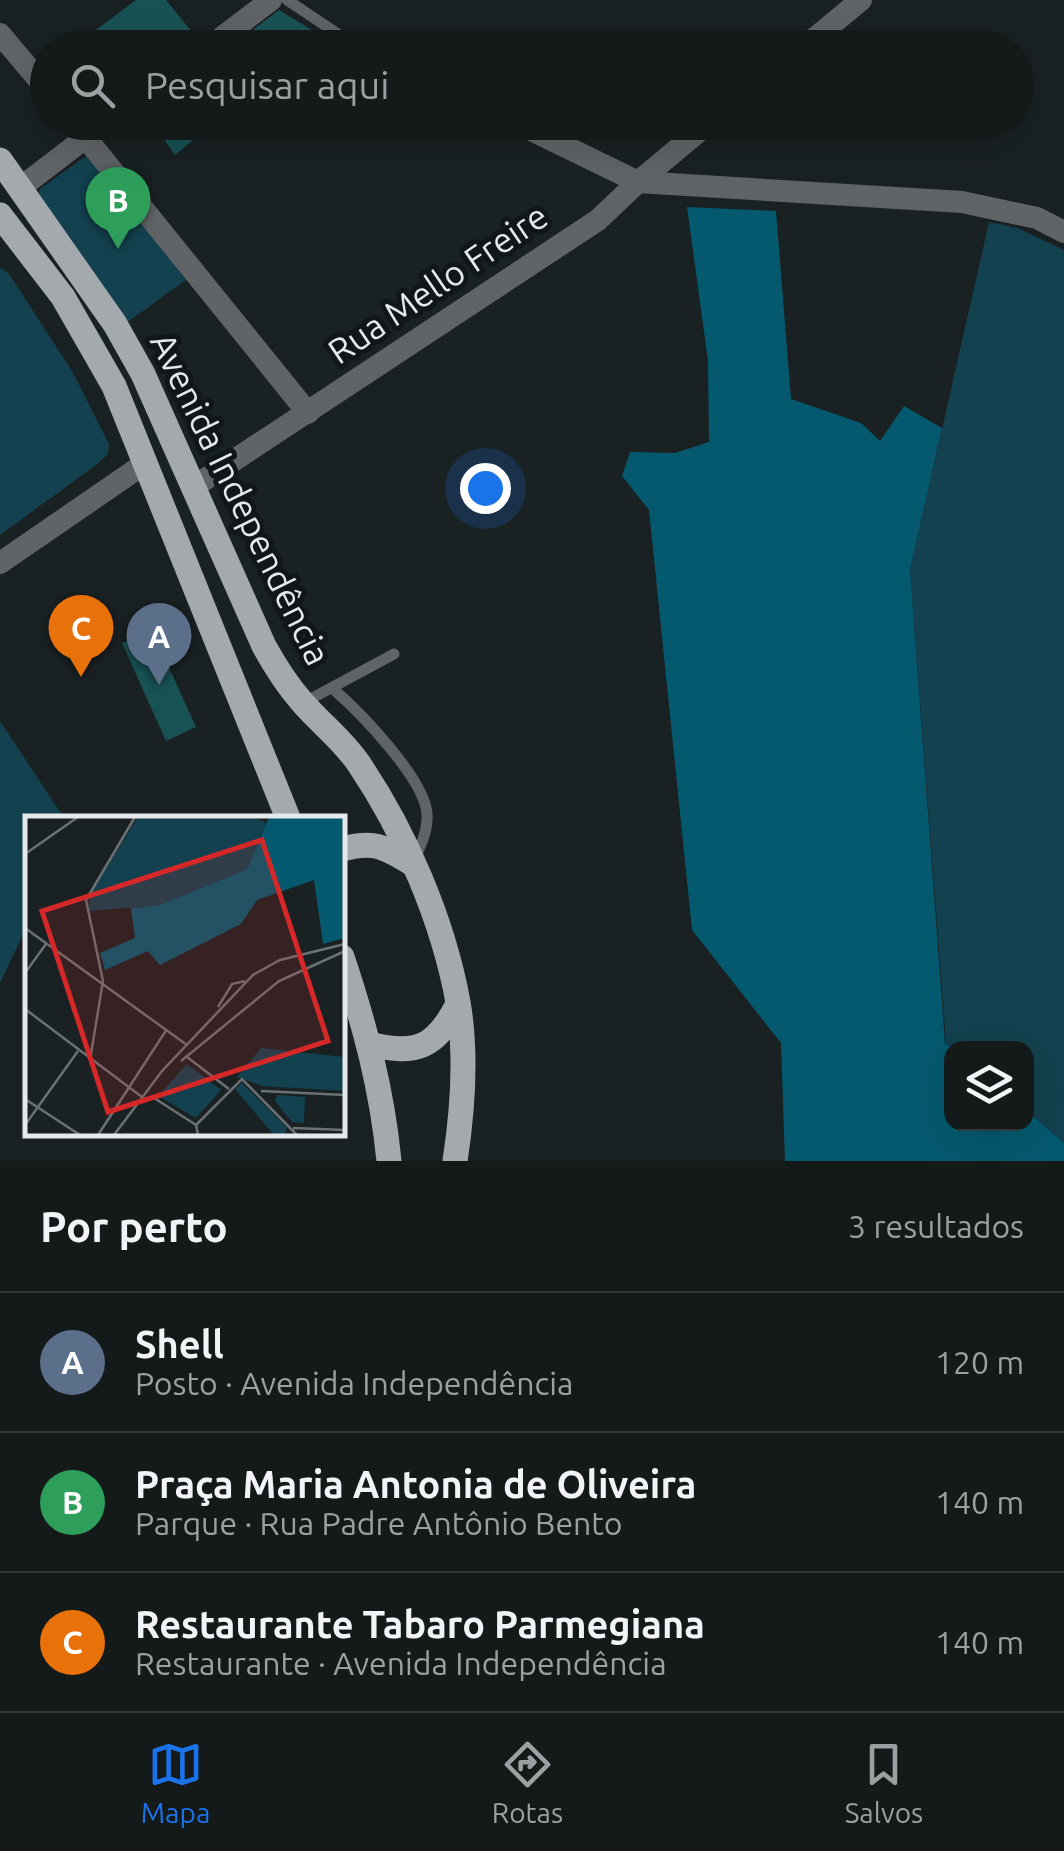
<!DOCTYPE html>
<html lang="pt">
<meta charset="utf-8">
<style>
:root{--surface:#14191a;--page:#1d2223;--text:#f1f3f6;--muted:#9da0a2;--line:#333839;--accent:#1a73e8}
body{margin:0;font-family:Ubuntu,sans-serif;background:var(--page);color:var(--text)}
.controls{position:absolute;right:30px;bottom:30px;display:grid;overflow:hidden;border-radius:20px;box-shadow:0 10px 40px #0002}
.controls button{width:90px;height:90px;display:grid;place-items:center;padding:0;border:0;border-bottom:2px solid var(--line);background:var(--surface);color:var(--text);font:50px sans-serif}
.you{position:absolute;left:485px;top:488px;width:35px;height:35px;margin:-25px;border:8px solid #fff;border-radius:50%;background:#1a73e8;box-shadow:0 0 0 15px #1a73e833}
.badge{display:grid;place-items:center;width:65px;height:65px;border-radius:50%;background:var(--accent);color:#fff;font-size:32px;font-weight:700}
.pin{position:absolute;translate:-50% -82px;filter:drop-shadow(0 2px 5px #0008)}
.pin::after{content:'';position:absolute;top:52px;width:35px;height:30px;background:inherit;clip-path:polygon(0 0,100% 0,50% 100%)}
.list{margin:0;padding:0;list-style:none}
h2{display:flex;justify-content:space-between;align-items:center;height:130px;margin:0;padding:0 40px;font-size:42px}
h2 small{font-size:32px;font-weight:400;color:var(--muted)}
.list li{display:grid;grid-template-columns:65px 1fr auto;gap:30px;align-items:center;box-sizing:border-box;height:140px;padding:0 40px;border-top:2px solid var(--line)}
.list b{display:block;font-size:38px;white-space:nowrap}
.list p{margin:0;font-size:32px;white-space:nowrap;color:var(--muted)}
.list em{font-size:32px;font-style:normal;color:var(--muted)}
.icon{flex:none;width:55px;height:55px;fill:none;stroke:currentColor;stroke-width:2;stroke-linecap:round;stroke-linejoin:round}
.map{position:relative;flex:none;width:1064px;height:1161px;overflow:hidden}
.search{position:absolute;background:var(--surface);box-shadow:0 10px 40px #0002;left:30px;right:30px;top:30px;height:110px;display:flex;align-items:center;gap:25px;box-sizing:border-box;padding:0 35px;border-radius:55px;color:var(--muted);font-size:38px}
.sheet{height:550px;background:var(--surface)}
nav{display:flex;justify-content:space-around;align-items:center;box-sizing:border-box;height:140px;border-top:2px solid var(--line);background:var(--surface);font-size:28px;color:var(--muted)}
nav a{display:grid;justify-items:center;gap:5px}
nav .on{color:var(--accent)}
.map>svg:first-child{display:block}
.green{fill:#14414f}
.forest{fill:#05596e}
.building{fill:#195254}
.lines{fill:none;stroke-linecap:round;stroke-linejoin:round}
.lane{stroke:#616466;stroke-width:11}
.street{stroke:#616466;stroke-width:22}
.primary{stroke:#a4a9ae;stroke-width:25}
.labels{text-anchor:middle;stroke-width:10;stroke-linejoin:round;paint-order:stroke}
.street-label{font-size:35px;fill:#e5e9eb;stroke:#111719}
.inset-road{fill:none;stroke:#6b7173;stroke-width:2.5}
.view{fill:#d62828;fill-opacity:0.15;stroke:#d62828;stroke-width:5}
.inset-edge{fill:none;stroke:#e5e9eb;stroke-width:5}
</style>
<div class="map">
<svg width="1064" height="1161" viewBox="0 0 1064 1161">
<rect width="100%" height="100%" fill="#1a2123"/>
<g class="green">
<path d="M86 156 140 219 186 280 126 323 38 193 41 188Z"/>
<path d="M989 222 1017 228 1064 250V1143L1027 1111 1026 1048H952L946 1043 910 570Z"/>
<path d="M2 268 9 274 72 371 109 444 108 454 96 465 0 535V269Z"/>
<path d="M0 721 64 818H28L27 926 0 983Z"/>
</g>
<path class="forest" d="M687 207 776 211 791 399 861 423 880 441 904 406 942 428 910 570 945 1043 952 1048V1124H1026L1027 1111 1064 1143V1161H785L781 1043 692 930 649 510 622 476 630 452 675 453 709 442 708 361Z"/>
<g class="building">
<path d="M136 0H166L192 32 171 48H72Z"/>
<path d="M279 10 320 35 306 48H229Z"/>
<path d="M152 122H215L175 155Z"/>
<path d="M153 632 196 727 166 741 122 643Z"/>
</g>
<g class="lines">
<g class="lane">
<path d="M287 0 347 40 362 48"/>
<path d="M332 688C359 711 425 779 427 814 428 831 421 845 414 860"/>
<path d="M303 703 394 654"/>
</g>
<g class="street">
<path d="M0 34 48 91"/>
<path d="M208 48 271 0"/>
<path d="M803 48 861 0"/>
<path d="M73 122 308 413"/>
<path d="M515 122 638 182 962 202 1037 218 1064 232"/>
<path d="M20 188 106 122"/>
<path d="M192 488 598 220 638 182 710 122"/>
<path d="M0 563 144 464"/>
</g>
<g class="primary">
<path d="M0 160 115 324 143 374 264 646C275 666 287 685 302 702 320 723 343 740 359 764 405 832 443 920 458 1002 467 1054 463 1109 455 1161"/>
<path d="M0 215 63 297 114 386 288 818"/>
<path d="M342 849C375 840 385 847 413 864"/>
<path d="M342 957C365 1026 382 1089 389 1161"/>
<path d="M370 1044C417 1056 436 1047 458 1004"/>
</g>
</g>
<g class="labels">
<g class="street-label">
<text transform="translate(438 284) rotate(-34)" y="12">Rua Mello Freire</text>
<text transform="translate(240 499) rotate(64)" y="12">Avenida Independência</text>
</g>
</g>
<g transform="translate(25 816)">
<rect width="320" height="320" fill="#1a2123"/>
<path d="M113 1H228L241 7 222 53 135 89 64 95V80ZM236 232 320 241V275L237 270 212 261ZM162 248 196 274 171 302 133 280ZM217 267 262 311 260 319H249L210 273ZM252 279 280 281 279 307 267 306 250 285Z" fill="#14414f"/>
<path d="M244 1H320V122L298 128 289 64 232 84 216 108 135 149 123 135 80 154 75 137 110 122 106 92 135 89 222 53Z" fill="#05596e"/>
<path class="inset-road" d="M0 38 53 1M0 112 162 229M0 157 21 128M193 191 207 168 220 165M0 193 117 281M162 241 204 273M65 244 78 165 61 84 110 1M156 245 254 165 320 135M236 275 320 279M126 280 171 309 173 319M0 283 55 319M0 309 53 235M171 309 217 263 272 319M268 312 320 314M73 319 142 213M89 319 137 255 228 159 255 144 320 128"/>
<path class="view" d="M237 24 303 225 83 296 17 95Z"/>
<rect width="320" height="320" class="inset-edge"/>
</g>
</svg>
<div class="controls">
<button><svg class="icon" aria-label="layers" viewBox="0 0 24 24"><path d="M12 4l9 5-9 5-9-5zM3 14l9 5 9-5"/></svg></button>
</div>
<div class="you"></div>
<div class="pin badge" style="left:159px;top:685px;background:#5c6f8a">A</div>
<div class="pin badge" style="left:118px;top:249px;background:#2e9e5b">B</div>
<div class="pin badge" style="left:81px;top:677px;background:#e8710a">C</div>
<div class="search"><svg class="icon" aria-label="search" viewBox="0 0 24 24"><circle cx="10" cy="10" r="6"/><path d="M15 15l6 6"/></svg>Pesquisar aqui</div>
</div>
<section class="sheet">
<h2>Por perto<small>3 resultados</small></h2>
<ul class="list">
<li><span class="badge" style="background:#5c6f8a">A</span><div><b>Shell</b><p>Posto · Avenida Independência</p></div><em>120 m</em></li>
<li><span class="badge" style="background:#2e9e5b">B</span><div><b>Praça Maria Antonia de Oliveira</b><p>Parque · Rua Padre Antônio Bento</p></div><em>140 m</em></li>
<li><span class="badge" style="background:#e8710a">C</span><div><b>Restaurante Tabaro Parmegiana</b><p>Restaurante · Avenida Independência</p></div><em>140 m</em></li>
</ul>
</section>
<nav>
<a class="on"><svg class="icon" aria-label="map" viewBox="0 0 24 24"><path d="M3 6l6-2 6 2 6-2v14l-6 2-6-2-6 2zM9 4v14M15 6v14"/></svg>Mapa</a>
<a><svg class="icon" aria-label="directions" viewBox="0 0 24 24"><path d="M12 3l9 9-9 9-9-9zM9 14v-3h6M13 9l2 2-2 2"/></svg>Rotas</a>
<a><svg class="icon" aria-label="saved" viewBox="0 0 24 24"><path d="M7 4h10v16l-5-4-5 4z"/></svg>Salvos</a>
</nav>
